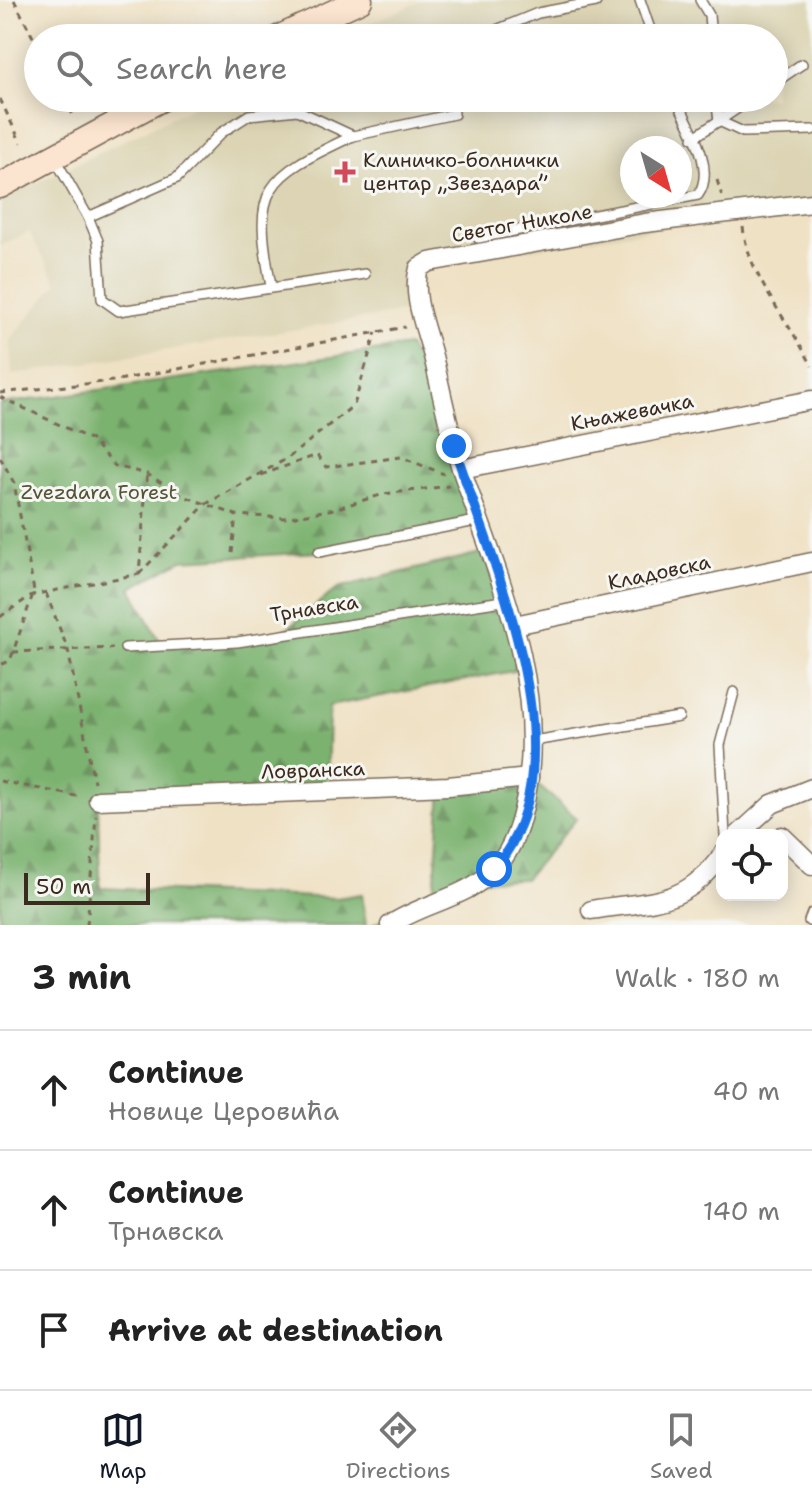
<!DOCTYPE html>
<meta charset="utf-8">
<style>
:root{--surface:#fff;--page:#f6f6f6;--text:#222;--muted:#767676;--line:#e0e0e0;--accent:#111827}
body{margin:0;font-family:"Shantell Sans",sans-serif;background:var(--page);color:var(--text)}
.controls{position:absolute;right:24px;bottom:24px;display:grid;overflow:hidden;border-radius:16px;box-shadow:0 4px 20px #0003}
.controls button{width:72px;height:72px;display:grid;place-items:center;padding:0;border:0;border-bottom:2px solid var(--line);background:var(--surface);color:var(--text);font:40px sans-serif}
.compass{position:absolute;left:620px;top:136px;width:72px;height:72px;border-radius:50%;background:var(--surface);box-shadow:0 4px 20px #0003;rotate:143deg}
.scale{position:absolute;left:24px;bottom:20px;width:126px;box-sizing:border-box;padding-left:8px;border:4px solid #3b2a1e;border-top:0;font-size:22px;line-height:28px;white-space:nowrap;color:#3b2a1e;-webkit-text-stroke:6px #f6f6f2;paint-order:stroke}
.stop{position:absolute;width:24px;height:24px;margin:-18px;border:6px solid #1a73e8;border-radius:50%;background:#fff}
.stop.end{background:#1a73e8;border-color:#fff;box-shadow:0 2px 8px #0008}
.list{margin:0;padding:0;list-style:none}
h2{display:flex;justify-content:space-between;align-items:center;height:104px;margin:0;padding:0 32px;font-size:34px}
h2 small{font-size:26px;font-weight:400;color:var(--muted)}
.list li{display:grid;grid-template-columns:52px 1fr auto;gap:24px;align-items:center;box-sizing:border-box;height:120px;padding:0 32px;border-top:2px solid var(--line)}
.list b{display:block;font-size:30px;white-space:nowrap}
.list p{margin:0;font-size:26px;white-space:nowrap;color:var(--muted)}
.list em{font-size:26px;font-style:normal;color:var(--muted)}
.icon{flex:none;width:44px;height:44px;fill:none;stroke:currentColor;stroke-width:2;stroke-linecap:round;stroke-linejoin:round}
.map{position:relative;flex:none;width:812px;height:925px;overflow:hidden}
.search{position:absolute;background:var(--surface);box-shadow:0 4px 20px #0003;left:24px;right:24px;top:24px;height:88px;display:flex;align-items:center;gap:20px;box-sizing:border-box;padding:0 28px;border-radius:44px;color:var(--muted);font-size:30px}
.sheet{height:464px;background:var(--surface)}
nav{display:flex;justify-content:space-around;align-items:center;box-sizing:border-box;height:112px;border-top:2px solid var(--line);background:var(--surface);font-size:22px;color:var(--muted)}
nav a{display:grid;justify-items:center;gap:4px}
nav .on{color:var(--accent)}
.map>svg:first-child{display:block}
.built{fill:#dcd4b4;fill-rule:evenodd}
.forest{fill:url(#forest-firs);stroke:#5c6e46;stroke-width:2}
.lines{fill:none;stroke-linecap:round;stroke-linejoin:round}
.lane-casing{stroke:#7a6a58;stroke-width:12}
.street-casing{stroke:#7a6a58;stroke-width:21}
.secondary-casing{stroke:#7a6a58;stroke-width:27}
.path{stroke:#7a6a58;stroke-width:3;stroke-dasharray:6 6;stroke-linecap:butt}
.lane{stroke:#fff;stroke-width:9}
.street{stroke:#fff;stroke-width:18}
.secondary{stroke:#fce5d0;stroke-width:24}
.route{stroke:#1a73e8;stroke-width:10}
.poi-dot{fill:#d1495b;stroke:#f6f6f2;stroke-width:3}
.labels{text-anchor:middle;stroke-width:6;stroke-linejoin:round;paint-order:stroke}
.poi-label{font-size:20px;fill:#3b2a1e;stroke:#f6f6f2;text-anchor:start}
.street-label{font-size:20px;fill:#3b2a1e;stroke:#f6f6f2}
.park-label{font-size:20px;fill:#535437;stroke:#f6f6f2}
</style>
<div class="map">
<svg width="812" height="925" viewBox="0 0 812 925">
<defs>
<pattern id="forest-firs" width="22" height="20" patternUnits="userSpaceOnUse" patternTransform="scale(2)"><rect width="22" height="20" fill="#7cb26f"/><path d="M5 1l3.5 6h-7zM16 11l3.5 6h-7z" fill="#67915b"/></pattern>
</defs>
<rect width="100%" height="100%" fill="#f6f6f2"/>
<filter id="ink" filterUnits="userSpaceOnUse"><feTurbulence type="fractalNoise" baseFrequency=".0125" numOctaves="2"/><feDisplacementMap in="SourceGraphic" scale="16" xChannelSelector="R" yChannelSelector="G"/><feConvolveMatrix kernelMatrix="1 2 1 2 8 2 1 2 1" color-interpolation-filters="sRGB"/></filter>
<filter id="wash" filterUnits="userSpaceOnUse"><feTurbulence type="fractalNoise" baseFrequency=".006" numOctaves="4" result="noise"/><feDisplacementMap in="SourceGraphic" scale="32" xChannelSelector="R" yChannelSelector="G"/><feGaussianBlur stdDeviation="1.8" result="paint"/><feColorMatrix in="noise" values="0 0 0 0 0 0 0 0 0 0 0 0 0 0 0 0 0 1.4 0 .05"/><feComposite in="paint" operator="in"/></filter>
<g filter="url(#wash)">
<rect width="100%" height="100%" fill="#efe1c4"/>
<path class="built" d="M423 0H812V202L420 268 421 309 12 375 10 340 57 283 29 232 0 246V201L211 98H774V38H337ZM632 148H680V196H632Z"/>
<path class="forest" d="M408 346 440 397 481 520 319 552 182 560 131 588 163 647 274 639 338 588 493 550 524 669 329 706 327 790 529 778 577 818 525 879 481 880 390 925H372L434 895 441 788 98 801 100 888 337 898 362 894 366 925H0V404Z"/>
</g>
<g filter="url(#ink)">
<g class="lines">
<g class="lane-casing">
<g id="lane">
<path d="M640 0 653 38"/>
<path d="M700 0 709 15 711 38"/>
<path d="M477 38 538 13 596 2"/>
<path d="M774 83 802 64"/>
<path d="M716 98 719 121 743 132 812 130"/>
<path d="M693 138 753 98"/>
<path d="M54 157 88 217"/>
<path d="M478 238 698 195C717 168 688 125 676 98"/>
<path d="M365 274 119 311 102 299 98 241 88 217 177 178 221 133 249 115 297 110 353 136 454 114 453 98"/>
<path d="M271 286C252 187 263 178 353 136"/>
<path d="M319 552 481 520"/>
<path d="M125 648 237 642 509 600"/>
<path d="M533 741 679 717"/>
<path d="M725 835 720 745 734 692"/>
<path d="M812 913 809 921 812 922"/>
</g>
</g>
<g class="street-casing">
<g id="street">
<path d="M461 469 812 400"/>
<path d="M515 625 812 562"/>
<path d="M98 800 448 786 529 778"/>
<path d="M738 835 772 804 812 788"/>
<path d="M782 836 812 865"/>
<path d="M591 910C650 900 684 908 722 855"/>
<path d="M390 925C424 902 466 899 496 868 514 847 521 823 526 796 547 681 497 575 461 468 449 432 442 394 433 356 426 329 411 295 419 268L429 262 645 223 812 203"/>
</g>
</g>
<g class="secondary-casing">
<g id="secondary">
<path d="M278 38 360 0"/>
<path d="M0 186 163 98"/>
</g>
</g>
<g class="path">
<path d="M14 0 38 47"/>
<path d="M64 98 73 115"/>
<path d="M0 99 21 143"/>
<path d="M717 180 722 196"/>
<path d="M743 227C749 279 789 320 812 366"/>
<path d="M0 393 113 381 405 327"/>
<path d="M0 397 90 439 115 466 147 474 181 495 236 515 285 518 334 509 384 494 449 486"/>
<path d="M0 457 14 483 34 591 10 661 0 665"/>
<path d="M261 475 317 455 326 467 401 457 444 474"/>
<path d="M232 553 236 515"/>
<path d="M139 574 206 504 288 458 354 405 376 332"/>
<path d="M46 593 68 650 94 782"/>
<path d="M0 617 32 595 139 574 147 474"/>
<path d="M13 652 113 648"/>
<path d="M0 781 81 797"/>
<path d="M87 925 96 816"/>
</g>
<use href="#lane" class="lane"/>
<use href="#street" class="street"/>
<use href="#secondary" class="secondary"/>
</g>
</g>
<g class="lines" filter="url(#ink)">
<path class="route" d="M454 446C490 561 587 761 494 869"/>
</g>
<path class="poi-dot" d="M341 160h8v8h8v8h-8v8h-8v-8h-8v-8h8z"/>
<g class="labels">
<g class="poi-label">
<text x="363" y="167">Клиничко-болнички<tspan x="363" dy="23">центар „Звездара”</tspan></text>
</g>
<g class="street-label">
<text transform="translate(522 223) rotate(-10)" y="7">Светог Николе</text>
<text transform="translate(632 412) rotate(-11)" y="7">Књажевачка</text>
<text transform="translate(659 572) rotate(-12)" y="7">Кладовска</text>
<text transform="translate(314 608) rotate(-9)" y="7">Трнавска</text>
<text transform="translate(313 770) rotate(-2)" y="7">Ловранска</text>
</g>
<g class="park-label">
<text x="99" y="499">Zvezdara Forest</text>
</g>
</g>
</svg>
<div class="controls">
<button><svg class="icon" aria-label="locate" viewBox="0 0 24 24"><circle cx="12" cy="12" r="6"/><path d="M12 2v4M12 18v4M2 12h4M18 12h4"/></svg></button>
</div>
<svg class="compass" viewBox="-18 -18 36 36"><path d="M0-13l5 13h-10z" fill="#e53935"/><path d="M0 13l5-13h-10z" fill="#767676"/></svg>
<div class="scale">50 m</div>
<div class="stop" style="left:494px;top:869px"></div>
<div class="stop end" style="left:454px;top:446px"></div>
<div class="search"><svg class="icon" aria-label="search" viewBox="0 0 24 24"><circle cx="10" cy="10" r="6"/><path d="M15 15l6 6"/></svg>Search here</div>
</div>
<section class="sheet">
<h2>3 min<small>Walk · 180 m</small></h2>
<ul class="list">
<li><svg class="icon" aria-label="ahead" viewBox="0 0 24 24"><path d="M12 20V5M6 11l6-6 6 6"/></svg><div><b>Continue</b><p>Новице Церовића</p></div><em>40 m</em></li>
<li><svg class="icon" aria-label="ahead" viewBox="0 0 24 24"><path d="M12 20V5M6 11l6-6 6 6"/></svg><div><b>Continue</b><p>Трнавска</p></div><em>140 m</em></li>
<li><svg class="icon" aria-label="arrive" viewBox="0 0 24 24"><path d="M6 21V4h12l-3 4 3 4H6"/></svg><div><b>Arrive at destination</b></div></li>
</ul>
</section>
<nav>
<a class="on"><svg class="icon" aria-label="map" viewBox="0 0 24 24"><path d="M3 6l6-2 6 2 6-2v14l-6 2-6-2-6 2zM9 4v14M15 6v14"/></svg>Map</a>
<a><svg class="icon" aria-label="directions" viewBox="0 0 24 24"><path d="M12 3l9 9-9 9-9-9zM9 14v-3h6M13 9l2 2-2 2"/></svg>Directions</a>
<a><svg class="icon" aria-label="saved" viewBox="0 0 24 24"><path d="M7 4h10v16l-5-4-5 4z"/></svg>Saved</a>
</nav>
